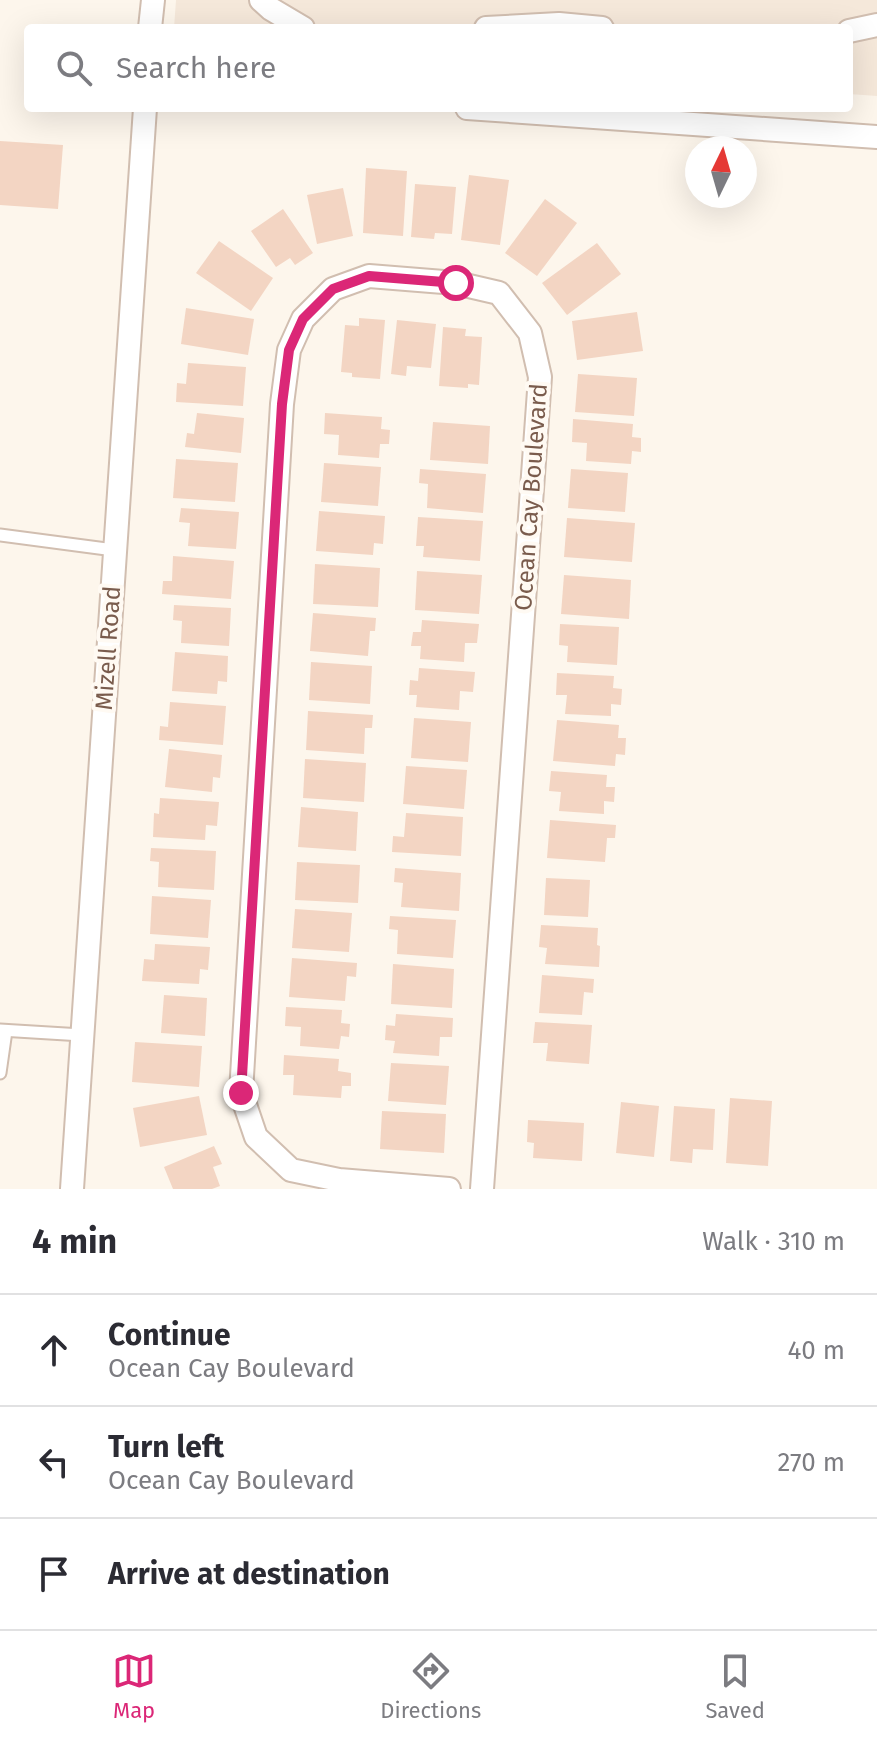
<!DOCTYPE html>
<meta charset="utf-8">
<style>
:root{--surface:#fff;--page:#f7f7f7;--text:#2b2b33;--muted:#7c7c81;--line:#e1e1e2;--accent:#db2777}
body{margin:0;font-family:"Fira Sans",sans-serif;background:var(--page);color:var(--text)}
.compass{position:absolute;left:685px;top:136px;width:72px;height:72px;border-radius:50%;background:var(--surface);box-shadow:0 8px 32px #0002;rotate:5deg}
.stop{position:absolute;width:24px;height:24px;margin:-18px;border:6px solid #db2777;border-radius:50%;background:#fff}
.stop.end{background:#db2777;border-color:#fff;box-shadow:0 2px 8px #0008}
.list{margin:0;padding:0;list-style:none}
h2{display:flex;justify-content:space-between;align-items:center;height:104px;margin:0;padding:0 32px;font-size:34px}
h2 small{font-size:26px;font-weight:400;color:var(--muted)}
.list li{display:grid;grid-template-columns:52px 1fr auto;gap:24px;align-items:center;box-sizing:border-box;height:112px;padding:0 32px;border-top:2px solid var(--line)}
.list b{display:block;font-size:30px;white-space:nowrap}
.list p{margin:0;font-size:26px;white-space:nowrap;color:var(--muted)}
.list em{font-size:26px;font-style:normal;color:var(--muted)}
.icon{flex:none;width:44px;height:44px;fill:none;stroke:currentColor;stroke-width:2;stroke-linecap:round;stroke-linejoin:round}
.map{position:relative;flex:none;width:877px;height:1189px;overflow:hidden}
.search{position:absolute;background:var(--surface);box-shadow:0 8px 32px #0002;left:24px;right:24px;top:24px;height:88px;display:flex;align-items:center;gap:20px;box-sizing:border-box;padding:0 28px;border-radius:8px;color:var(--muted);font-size:30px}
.sheet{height:440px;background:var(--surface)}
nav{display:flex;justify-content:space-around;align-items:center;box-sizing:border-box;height:112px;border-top:2px solid var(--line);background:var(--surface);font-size:22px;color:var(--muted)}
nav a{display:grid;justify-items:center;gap:4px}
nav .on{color:var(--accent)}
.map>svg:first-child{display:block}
.residential{fill:#f5e8da}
.building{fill:#f3d5c3}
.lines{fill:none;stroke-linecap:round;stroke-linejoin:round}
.lane-casing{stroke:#d1beb0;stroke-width:15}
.street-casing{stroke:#d1beb0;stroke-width:26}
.lane{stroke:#fff;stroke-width:11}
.street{stroke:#fff;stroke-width:22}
.route{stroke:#db2777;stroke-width:10}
.labels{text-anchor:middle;stroke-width:8;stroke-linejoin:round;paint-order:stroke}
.street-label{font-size:24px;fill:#7a5c4d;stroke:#fffaf3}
</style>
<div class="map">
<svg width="877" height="1189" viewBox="0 0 877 1189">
<rect width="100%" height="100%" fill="#fdf6ec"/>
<path class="residential" d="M176 0H877V96L849 94V28H174Z"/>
<g class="building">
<path d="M0 141 63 145 58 209 0 205Z"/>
<path d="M366 168 407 171 403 236 363 233Z"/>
<path d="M469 175 509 180 500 245 461 240Z"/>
<path d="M415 184 456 187 452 234 435 233 434 239 411 237Z"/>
<path d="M343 188 353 236 317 244 307 195Z"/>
<path d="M545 199 577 223 537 276 505 253Z"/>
<path d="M283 209 313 253 295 265 290 258 276 267 251 231Z"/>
<path d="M219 241 273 278 251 311 196 273Z"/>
<path d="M597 243 621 274 567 315 542 283Z"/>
<path d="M186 308 254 319 248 355 181 344Z"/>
<path d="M637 312 643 351 577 360 572 321Z"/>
<path d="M359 318 385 320 380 379 352 377V373L341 372 345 325 359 326Z"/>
<path d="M397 320 436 324 431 368 407 366 406 376 391 374Z"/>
<path d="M443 327 466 329 465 336 482 337 479 385 468 384V388L439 386Z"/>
<path d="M188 363 246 367 243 406 176 402 177 383 186 384Z"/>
<path d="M578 374 637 378 634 416 575 412Z"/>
<path d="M197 413 244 418 241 453 185 447 187 433 194 434Z"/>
<path d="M325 413 382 417 381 429 390 430 389 444H380L379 458 338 455 339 435 324 434Z"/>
<path d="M573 419 633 424 632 437 641 438V452L632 451 631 464 586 461 587 443 572 442Z"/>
<path d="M433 422 490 426 488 464 430 460Z"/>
<path d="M176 459 238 463 235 502 173 498Z"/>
<path d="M324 463 381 467 378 506 321 502Z"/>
<path d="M420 469 486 474 483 513 427 508 428 484 419 483Z"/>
<path d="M571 469 628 473 625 512 568 508Z"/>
<path d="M181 508 239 512 236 549 188 546 190 523 179 522Z"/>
<path d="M319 511 385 516 383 544 374 543 373 555 316 551Z"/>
<path d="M418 517 483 521 480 561 423 557 424 546H416Z"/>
<path d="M567 518 635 523 632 562 564 557Z"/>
<path d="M173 556 234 561 231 599 162 594 163 581H172Z"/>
<path d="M315 564 380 568 378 607 313 604Z"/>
<path d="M417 571 482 575 479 614 415 610Z"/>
<path d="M564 575 631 580 629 619 561 614Z"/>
<path d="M174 605 231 608 229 646 181 643 182 621 173 620Z"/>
<path d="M313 613 376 618 375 631H370L368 656 310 651Z"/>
<path d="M422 620 479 624 477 643H465L464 662 420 659 421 646H411L413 632H421Z"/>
<path d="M560 624 619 627 617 665 567 662 568 646 559 645Z"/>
<path d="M175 652 228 656 227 682 218 681 217 694 172 691Z"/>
<path d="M311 662 372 666 370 704 309 700Z"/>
<path d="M419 668 475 672 473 692 460 691 459 710 416 707 417 695H409L410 680 418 681Z"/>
<path d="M557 673 614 676 613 688 622 689 621 705 611 704V716L565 714 567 695H556Z"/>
<path d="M170 702 226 706 223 745 159 740 160 726 168 727Z"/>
<path d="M308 711 373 715 372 728H365L364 754 306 750Z"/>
<path d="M414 718 471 722 468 762 411 758Z"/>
<path d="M557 720 619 725 618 738H626L625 755 616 754 615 766 553 761Z"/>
<path d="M169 749 222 755 220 778 213 777 212 792 165 787Z"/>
<path d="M305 759 366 763 364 802 303 798Z"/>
<path d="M406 766 467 770 464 809 403 804Z"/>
<path d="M551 771 607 775 606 787H615L614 802 604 801V814L559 811 561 792 549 791Z"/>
<path d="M160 798 219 802 217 826 206 825 205 840 153 837 154 813 159 814Z"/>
<path d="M301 807 358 812 356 851 298 847Z"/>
<path d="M406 813 463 817 461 856 392 852 393 836 404 837Z"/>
<path d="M550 820 616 825 615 838H607L605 862 547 858Z"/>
<path d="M151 848 216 851 214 890 158 887 159 862 150 861Z"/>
<path d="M297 862 360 865 358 903 295 900Z"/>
<path d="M395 868 461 873 459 911 401 907 403 883 394 882Z"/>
<path d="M546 878 590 880 588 917 544 915Z"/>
<path d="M152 896 211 900 208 938 150 934Z"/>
<path d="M295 909 352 913 349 952 292 948Z"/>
<path d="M390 916 456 920 453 958 397 954 398 930 389 929Z"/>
<path d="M541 925 598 928 597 945 600 946 599 967 545 964 547 948 539 947Z"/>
<path d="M155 944 210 947 208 970 200 969 199 984 142 981 144 959 154 960Z"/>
<path d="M292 958 357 963 356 977 347 976 345 1001 289 997Z"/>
<path d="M393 964 454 969 452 1008 391 1004Z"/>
<path d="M542 975 594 979 593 993 584 992 582 1015 539 1013Z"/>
<path d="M164 995 207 998 205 1036 161 1033Z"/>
<path d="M286 1007 342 1010 341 1023 350 1024 349 1037 341 1036 339 1049 300 1046 301 1027 285 1026Z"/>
<path d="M396 1014 453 1018 452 1037H440L439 1056 393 1053 395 1041 385 1040 386 1025 395 1026Z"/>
<path d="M535 1022 592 1025 589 1064 546 1061 548 1043H533Z"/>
<path d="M135 1042 202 1046 199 1087 132 1082Z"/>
<path d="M284 1055 339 1059 338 1071 351 1073V1086H342L341 1098 293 1095 294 1075H283Z"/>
<path d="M391 1063 449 1066 446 1105 388 1101Z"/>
<path d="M199 1096 207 1135 140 1147 133 1108Z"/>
<path d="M730 1098 772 1101 768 1166 726 1163Z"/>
<path d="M621 1102 659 1106 654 1157 616 1153Z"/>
<path d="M674 1106 715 1109 713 1150 693 1149 692 1163 670 1161Z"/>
<path d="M382 1111 446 1114 444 1153 380 1149Z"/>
<path d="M528 1120 584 1123 582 1161 533 1158 534 1143 527 1142Z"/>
<path d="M214 1146 222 1164 213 1167 220 1186 212 1189H173L164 1167Z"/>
</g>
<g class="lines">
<g class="lane-casing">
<g id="lane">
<path d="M0 535 114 550"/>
<path d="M0 1030 82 1035"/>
<path d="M0 1073 6 1031"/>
</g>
</g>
<g class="street-casing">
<g id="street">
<path d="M261 0 271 9 303 28"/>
<path d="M150 28 153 0"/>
<path d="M486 28 559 24 602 28"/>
<path d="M849 31 877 25"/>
<path d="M467 108 877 137"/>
<path d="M72 1189 145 108"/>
<path d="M449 1189 339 1180 291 1170 256 1137 241 1093 282 404 289 350 303 319 333 289 369 276 456 283 499 293 530 333 540 377 482 1189"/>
</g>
</g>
<use href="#lane" class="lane"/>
<use href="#street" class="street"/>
</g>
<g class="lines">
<path class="route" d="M241 1093 282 404 289 350 303 319 333 289 369 276 456 283"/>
</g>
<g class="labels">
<g class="street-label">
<text transform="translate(531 497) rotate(-86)" y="8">Ocean Cay Boulevard</text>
<text transform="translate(108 648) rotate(-86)" y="8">Mizell Road</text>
</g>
</g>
</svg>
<svg class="compass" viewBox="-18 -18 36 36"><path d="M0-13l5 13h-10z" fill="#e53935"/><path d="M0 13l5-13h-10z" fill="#7c7c81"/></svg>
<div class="stop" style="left:456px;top:283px"></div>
<div class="stop end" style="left:241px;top:1093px"></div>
<div class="search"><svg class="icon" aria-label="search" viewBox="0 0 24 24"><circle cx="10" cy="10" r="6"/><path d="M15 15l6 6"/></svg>Search here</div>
</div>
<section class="sheet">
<h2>4 min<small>Walk · 310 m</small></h2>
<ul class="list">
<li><svg class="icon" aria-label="ahead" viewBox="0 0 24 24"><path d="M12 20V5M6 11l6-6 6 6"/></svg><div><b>Continue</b><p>Ocean Cay Boulevard</p></div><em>40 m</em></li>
<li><svg class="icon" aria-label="left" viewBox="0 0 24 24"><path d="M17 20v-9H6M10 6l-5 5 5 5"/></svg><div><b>Turn left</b><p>Ocean Cay Boulevard</p></div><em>270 m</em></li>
<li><svg class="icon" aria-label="arrive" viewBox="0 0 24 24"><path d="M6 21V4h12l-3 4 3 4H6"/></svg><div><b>Arrive at destination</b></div></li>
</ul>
</section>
<nav>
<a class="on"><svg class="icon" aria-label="map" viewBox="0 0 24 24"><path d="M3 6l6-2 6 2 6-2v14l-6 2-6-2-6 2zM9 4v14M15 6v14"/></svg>Map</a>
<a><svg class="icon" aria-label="directions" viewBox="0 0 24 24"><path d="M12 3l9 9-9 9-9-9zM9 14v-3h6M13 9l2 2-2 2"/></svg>Directions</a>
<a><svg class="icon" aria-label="saved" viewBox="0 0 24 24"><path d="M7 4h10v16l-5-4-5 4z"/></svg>Saved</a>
</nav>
